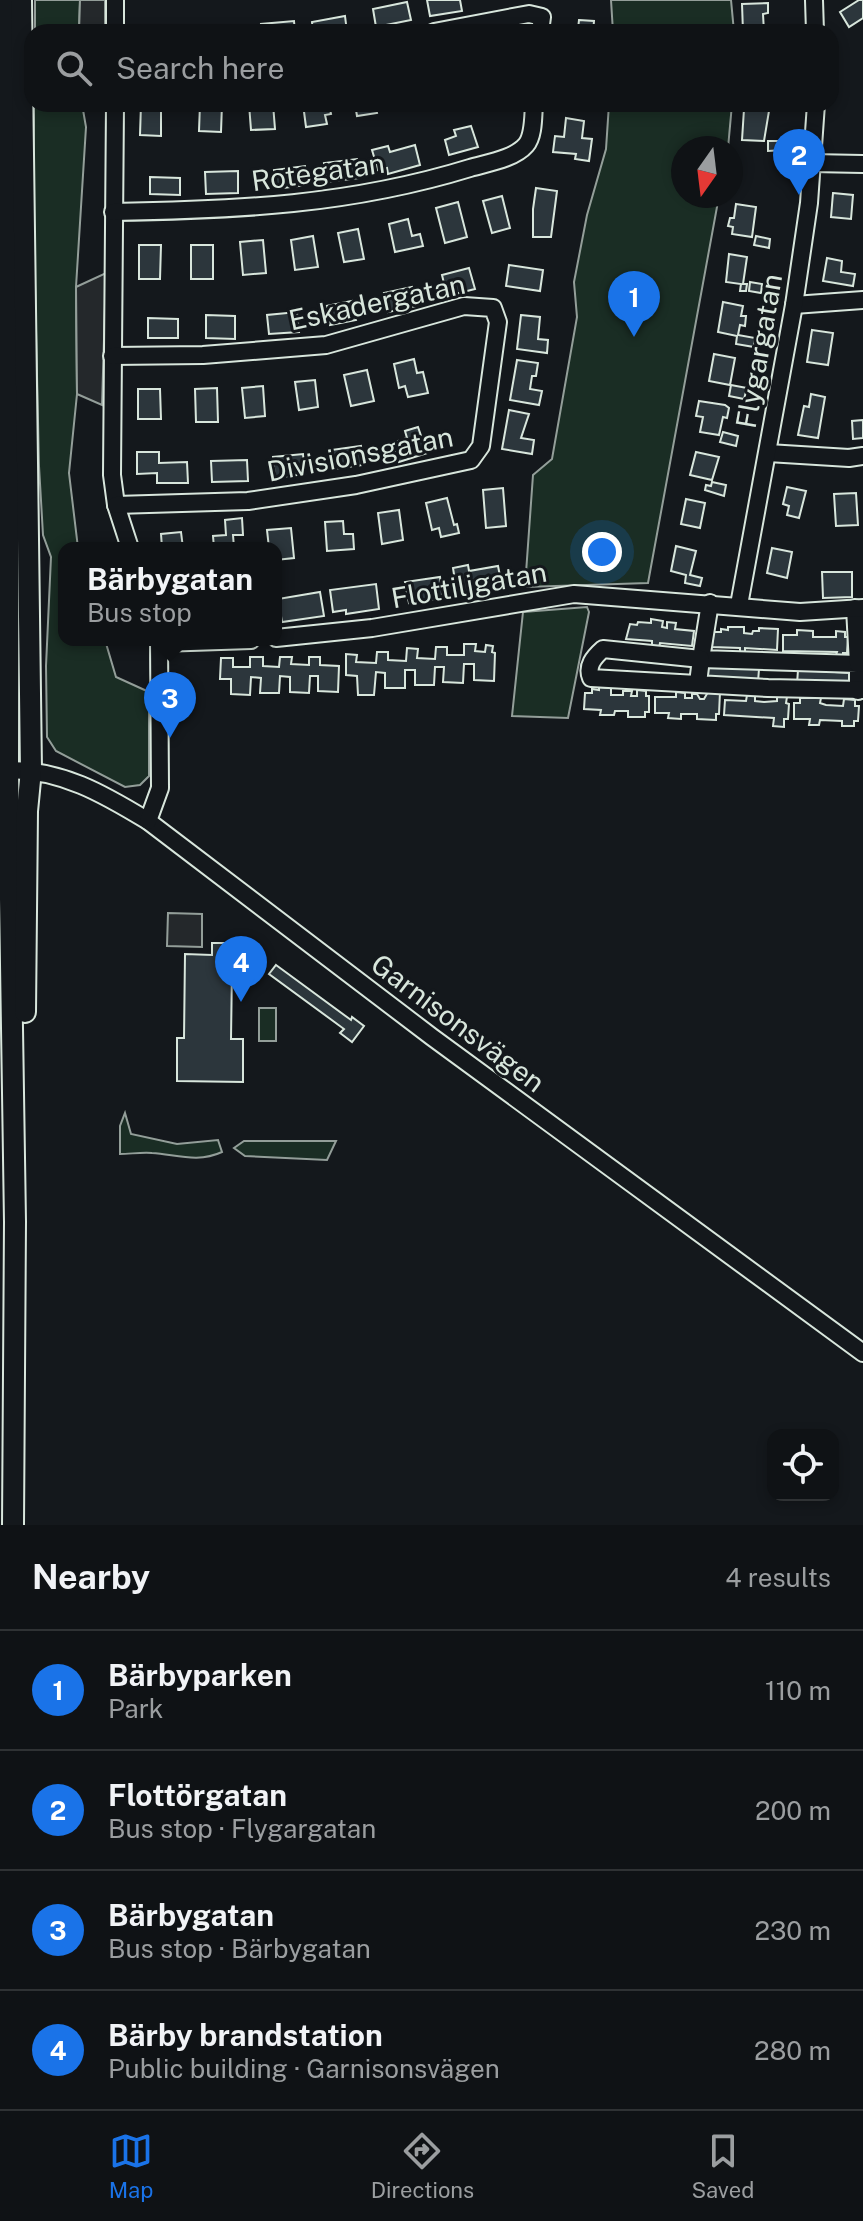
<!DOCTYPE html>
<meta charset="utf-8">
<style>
:root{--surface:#0f1215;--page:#1d2022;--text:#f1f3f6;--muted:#9b9ea0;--line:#2f3234;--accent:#1a73e8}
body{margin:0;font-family:"Public Sans",sans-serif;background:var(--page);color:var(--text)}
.controls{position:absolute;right:24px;bottom:24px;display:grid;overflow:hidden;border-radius:16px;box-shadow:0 4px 12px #0003}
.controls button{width:72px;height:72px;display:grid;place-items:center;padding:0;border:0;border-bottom:2px solid var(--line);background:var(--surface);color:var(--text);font:40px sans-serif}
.compass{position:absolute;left:671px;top:136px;width:72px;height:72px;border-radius:50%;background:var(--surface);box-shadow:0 4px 12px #0003;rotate:194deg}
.you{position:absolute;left:602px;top:552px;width:28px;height:28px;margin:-20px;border:6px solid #fff;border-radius:50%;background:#1a73e8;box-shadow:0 0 0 12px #1a73e833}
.badge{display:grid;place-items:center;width:52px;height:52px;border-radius:50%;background:var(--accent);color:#fff;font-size:26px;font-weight:700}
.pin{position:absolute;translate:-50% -66px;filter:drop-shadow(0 2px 4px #0008)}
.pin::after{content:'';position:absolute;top:42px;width:28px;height:24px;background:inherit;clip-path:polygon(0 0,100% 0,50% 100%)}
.popup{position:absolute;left:58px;top:542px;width:224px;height:104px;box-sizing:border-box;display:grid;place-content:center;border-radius:16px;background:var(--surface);filter:drop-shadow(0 2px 6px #0005);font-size:26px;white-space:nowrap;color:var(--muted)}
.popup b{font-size:30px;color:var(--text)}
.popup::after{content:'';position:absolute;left:50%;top:100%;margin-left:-16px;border:16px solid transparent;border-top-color:var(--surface)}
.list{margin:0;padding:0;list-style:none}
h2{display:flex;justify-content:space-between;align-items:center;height:104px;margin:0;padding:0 32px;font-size:34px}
h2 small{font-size:26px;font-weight:400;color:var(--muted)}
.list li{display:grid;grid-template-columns:52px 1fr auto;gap:24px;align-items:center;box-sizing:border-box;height:120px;padding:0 32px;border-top:2px solid var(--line)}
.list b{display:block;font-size:30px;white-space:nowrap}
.list p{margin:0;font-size:26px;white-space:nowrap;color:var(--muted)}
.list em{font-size:26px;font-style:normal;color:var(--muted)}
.icon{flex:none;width:44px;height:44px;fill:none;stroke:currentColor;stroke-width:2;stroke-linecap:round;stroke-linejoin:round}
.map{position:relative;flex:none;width:863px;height:1525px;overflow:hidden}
.search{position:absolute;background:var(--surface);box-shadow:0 4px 12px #0003;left:24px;right:24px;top:24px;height:88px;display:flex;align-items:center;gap:20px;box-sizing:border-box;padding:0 28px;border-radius:24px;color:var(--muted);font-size:30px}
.sheet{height:584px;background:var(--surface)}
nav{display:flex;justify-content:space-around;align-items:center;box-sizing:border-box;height:112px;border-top:2px solid var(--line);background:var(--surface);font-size:22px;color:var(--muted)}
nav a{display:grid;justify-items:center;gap:4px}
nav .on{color:var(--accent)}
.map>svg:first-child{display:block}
.green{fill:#1a2d24;stroke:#939e99;stroke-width:2}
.parking{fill:#24282b;stroke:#939e99;stroke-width:2}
.building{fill:#2c363c;stroke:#d8e6dc;stroke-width:2}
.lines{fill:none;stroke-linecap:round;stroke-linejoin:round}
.minor-casing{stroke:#d8e6dc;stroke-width:20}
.major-casing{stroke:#d8e6dc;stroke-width:24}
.minor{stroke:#14181c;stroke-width:16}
.major{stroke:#14181c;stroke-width:20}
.labels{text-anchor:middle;stroke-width:6;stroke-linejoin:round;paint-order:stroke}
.street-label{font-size:28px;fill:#d8e6dc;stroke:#14181c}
</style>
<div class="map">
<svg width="863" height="1525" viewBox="0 0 863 1525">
<rect width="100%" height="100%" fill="#14181c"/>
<g class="green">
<path d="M35 0H80L79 32H35Z"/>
<path d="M611 0H731L734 32H613Z"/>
<path d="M34 104H82L86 127 76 287 77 394 69 473 78 548H64V640H105L116 677 149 692V776L140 785 125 787 56 751 47 737 46 666 51 557 43 535 39 466 33 194Z"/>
<path d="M609 104H732L728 148H683V196H719L648 583 525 587 533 475 552 459 577 317 574 282 587 215 606 149Z"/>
<path d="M587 607 589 612 568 718 512 716 523 612Z"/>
<rect x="259" y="1008" width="17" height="33"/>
<path d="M125 1113 131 1134 177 1144 218 1140 222 1152C198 1163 178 1155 152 1153 142 1152 130 1154 120 1154V1126Z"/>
<path d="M244 1141H336L327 1160 245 1156 234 1148Z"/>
</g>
<g class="parking">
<path d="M80 0H105V32H79Z"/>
<path d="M106 273 102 405 77 394 76 287Z"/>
<path d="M168 913 202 914V947L167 946Z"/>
</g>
<g class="building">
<path d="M427 0H460L462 11 430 16Z"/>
<path d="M859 0H863V18L849 27 840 12Z"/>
<path d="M407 2 411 20 376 27 373 9Z"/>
<path d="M768 3V13L763 14 764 32H743L742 4Z"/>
<path d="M345 16 347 32H313L312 22Z"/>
<path d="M579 20 594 21 593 32H566V27L578 29Z"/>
<path d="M294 21 295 32H262L261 24Z"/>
<path d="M234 26V32H201V29Z"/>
<path d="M141 104H161V136L140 135Z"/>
<path d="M200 104H222L221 132 199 131Z"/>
<path d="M249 104H273L275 129 251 130Z"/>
<path d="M303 104H329L331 114 325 115 327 124 306 127Z"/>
<path d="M355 104H382V107L376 108 377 113 357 116Z"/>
<path d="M744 109 769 111 764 141 742 140Z"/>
<path d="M566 118 584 121 582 138 592 139 589 161 575 159 576 154 553 152 555 136 564 137Z"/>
<path d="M471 126 478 147 449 155 445 140 456 136 454 130Z"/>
<path d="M768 141H784V150L768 151Z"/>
<path d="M415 145 420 165 388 174 387 168 378 170 372 150 388 146 390 152Z"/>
<path d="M357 159 360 178 327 182 324 163Z"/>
<path d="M305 166 307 185 276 189 274 170Z"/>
<path d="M238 171V193L206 194 205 172Z"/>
<path d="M150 177 180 178V195L150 194Z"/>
<path d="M536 188 557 191 551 237H533V209Z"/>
<path d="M833 193 853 195 851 219 831 217Z"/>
<path d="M502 196 510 228 492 233 483 201Z"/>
<path d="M458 202 467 237 445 243 436 208Z"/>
<path d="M736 204 756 207 752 237 732 234 733 227 728 226 730 218H734Z"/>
<path d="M408 219 412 236 420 234 423 246 395 252 389 224Z"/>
<path d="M358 229 364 259 344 262 338 233Z"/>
<path d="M313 236 318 267 295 270 291 240Z"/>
<path d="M756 236 770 239 769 248 754 245Z"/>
<path d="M263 240 266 273 243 275 240 242Z"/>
<path d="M139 245H161L160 279H139Z"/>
<rect x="191" y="245" width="22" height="34"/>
<path d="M729 254 747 257 743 284H747L746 291H740L741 284 726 282Z"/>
<path d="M827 258 842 261 841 272 855 274 853 286 823 281Z"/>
<path d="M509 265 543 270 540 291 506 286Z"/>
<path d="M469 268 475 289 447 296 442 275Z"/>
<path d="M750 282 762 284 761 293 749 291Z"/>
<path d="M412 287 416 306 388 312 384 293Z"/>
<path d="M352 301 356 320 330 325 326 306Z"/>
<path d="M723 302 743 306 741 316H746L745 326 740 325 738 335 755 338 754 347 736 344 737 336 718 332Z"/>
<path d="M297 312 299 332 269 334 267 315Z"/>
<path d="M206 315 235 316V339L206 338Z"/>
<path d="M521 315 540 317 538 339 548 340 547 353 517 349Z"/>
<path d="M148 318 178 319V338H148Z"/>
<path d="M812 330 833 333 828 365 807 362Z"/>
<path d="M714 354 735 358 730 385 709 381Z"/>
<path d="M414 359 417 373 423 372 428 393 408 397 405 386 399 388 394 364Z"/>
<path d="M517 360 538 363 536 376H532L530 389 542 391 539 405 510 400Z"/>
<path d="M367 370 374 401 351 406 344 375Z"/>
<path d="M315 380 318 407 299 410 295 382Z"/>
<path d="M731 385 747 388 744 399 729 396Z"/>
<path d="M263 386 265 416 245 418 242 388Z"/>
<path d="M217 388 218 422H196L195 389Z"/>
<path d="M138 389H160L161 419H138Z"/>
<path d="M811 394 825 397 818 438 798 435 804 406 809 407Z"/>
<path d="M699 401 725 405 729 408 727 418 723 417 719 435 700 432 703 417 696 416Z"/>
<path d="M509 410 529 414 521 438 534 440 532 454 502 449Z"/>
<path d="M863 420V438L853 439 852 421Z"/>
<path d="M418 427 427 453 399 462 392 443 407 438 405 431Z"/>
<path d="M723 432 738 436 736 446 720 442Z"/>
<path d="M361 446 363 465 334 469 331 450Z"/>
<path d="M137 452H159V463L187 462 188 483H157V473L137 474Z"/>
<path d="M696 452 719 457 712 480 690 475Z"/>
<path d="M303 454 305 474 275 478 273 457Z"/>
<path d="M247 460 248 481 212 482 211 461Z"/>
<path d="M712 482 726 485 724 496 705 490 706 485 711 486Z"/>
<path d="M787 487 806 491 799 518 787 515 789 506 783 504Z"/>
<path d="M503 488 506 526 486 528 483 490Z"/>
<path d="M856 493 858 525 836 526 834 494Z"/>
<path d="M447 498 454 525 457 524 459 533 441 537 439 528 432 530 426 503Z"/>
<path d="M686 499 705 503 700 528 681 524Z"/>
<path d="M399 510 403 540 382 544 378 513Z"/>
<path d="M242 518 243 535H233L234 548H214L213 536 226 535 225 520Z"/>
<path d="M343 521 344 534H353L354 549 327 551 325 522Z"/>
<path d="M291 528 294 558 276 560V548H269L267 530Z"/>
<path d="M181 532 183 548H162L161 534Z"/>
<path d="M676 546 696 551 690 575 702 578 700 586 685 583 686 575 671 571Z"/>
<path d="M772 548 792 552 787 578 767 573Z"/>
<path d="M468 565 469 571 498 566 502 586 457 594 453 568Z"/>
<path d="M822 572H852V597L823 598Z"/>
<path d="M440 577 443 598 409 603 405 582Z"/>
<path d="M376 584 379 609 346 614V610L333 612 330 590Z"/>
<path d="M320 592 324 616 282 622 278 599Z"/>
<path d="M651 619 663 621 662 627 667 628V622L676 623 675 629 694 631 692 646 660 643 659 648H652V641L626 639 630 624 637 625 638 622 651 623Z"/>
<path d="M728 627H744V633L752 634 753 631H759V628L778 629 777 650 745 648V654H740V648L712 647 713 632H721V629L728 630Z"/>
<path d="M797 630 813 631V637H836V631L845 632V637H848L847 653H843V655H836L837 652 783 651V635H797Z"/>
<path d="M464 644H476L475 651 485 652 486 645 493 646 492 652 495 653 494 681 474 680V664H464L463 683 443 682 444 667H435L434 685H415V670H405V688H385V673L376 672 374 695H358L357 676 346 675V654L357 655 356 662 376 663 377 652H388V660L406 661 407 648 418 649 417 658 435 659 436 647H447V655H464Z"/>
<path d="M250 657H263V666L279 667 280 657H292L291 664 309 665V657H320V665L339 666 338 692 318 691V676H310L309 693 290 692V677L280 676 279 693H260L261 678 251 677 250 695 231 694V679H220L221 658H233V667H250Z"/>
<path d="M704 667 759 669 758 682 704 680Z"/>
<path d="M798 670 853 673V686L797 684Z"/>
<path d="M599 687 611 688V695H623V691H632L631 696H637V690L646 691V696H649V712H645V717H628V711H615L614 715H600L601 710 584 709 585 693H592V689L599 690Z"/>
<path d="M676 692 685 693V698H692V694H697L700 699H704L708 692H720L719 714H716V720L697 719V714H681V719L668 718 669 713H655V697H676Z"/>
<path d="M747 695 755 696V701L764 702 777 701V696L787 697 786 703 789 704 788 719H784V727L773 726 774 718 724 715 725 700 746 701Z"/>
<path d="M800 698H821L820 703 826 705 843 706 844 699 855 700V706H859L858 721H854V726H842V721L820 720 819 725H809L810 719H794V703H800Z"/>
<path d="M212 943H238V969L232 968 231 1039H243V1082L177 1081V1038H184L185 954 212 955Z"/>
<path d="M276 965 351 1020 352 1017 364 1026 352 1042 340 1033 344 1029 269 974Z"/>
</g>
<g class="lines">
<g class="minor-casing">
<g id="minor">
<path d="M115 0V32"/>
<path d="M814 0 815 32"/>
<path d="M434 32 529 14 542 17 540 32"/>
<path d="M115 104 112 475 116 505 130 548"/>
<path d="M811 163 863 164"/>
<path d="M113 212C237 210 350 205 470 168 487 163 514 159 526 145 534 136 533 116 534 104"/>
<path d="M794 305 863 300"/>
<path d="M112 356 203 355 326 345 464 306 493 308 498 322 481 446 471 460 356 485 248 501 116 505"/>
<path d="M768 453 849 458 863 456"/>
<path d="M710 603 701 659 858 664V691"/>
<path d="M739 605 794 305 809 203 816 104"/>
<path d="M855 608 858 664 863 663"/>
<path d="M276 638 372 628 574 594 800 612 863 608"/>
<path d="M160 643 251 640"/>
<path d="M698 683 701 659 603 649C594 657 586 666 591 678L768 688 863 690"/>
<path d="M8 770C62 770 102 793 148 821L432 1037 863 1353"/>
<path d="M148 821 160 788 159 640"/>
</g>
</g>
<g class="major-casing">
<g id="major">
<path d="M5 0 9 243 8 770 15 1222 13 1525"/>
<path d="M21 0 31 770 27 811 25 1012"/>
</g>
</g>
<use href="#minor" class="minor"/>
<use href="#major" class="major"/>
</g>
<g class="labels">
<g class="street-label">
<text transform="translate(318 172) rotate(-8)" y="10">Rotegatan</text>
<text transform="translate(377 302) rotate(-12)" y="10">Eskadergatan</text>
<text transform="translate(759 351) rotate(-80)" y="10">Flygargatan</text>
<text transform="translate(360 454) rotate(-11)" y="10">Divisionsgatan</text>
<text transform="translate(469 585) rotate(-10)" y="10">Flottiljgatan</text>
<text transform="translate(458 1023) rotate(37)" y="10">Garnisonsvägen</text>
</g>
</g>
</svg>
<div class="controls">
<button><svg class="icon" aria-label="locate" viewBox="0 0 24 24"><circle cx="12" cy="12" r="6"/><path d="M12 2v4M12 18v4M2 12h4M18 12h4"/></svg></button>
</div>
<svg class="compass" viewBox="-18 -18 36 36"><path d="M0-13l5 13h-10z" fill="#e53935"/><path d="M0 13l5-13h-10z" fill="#9b9ea0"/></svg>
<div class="you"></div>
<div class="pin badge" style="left:634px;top:337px">1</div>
<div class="pin badge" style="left:799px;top:195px">2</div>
<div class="pin badge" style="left:170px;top:738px">3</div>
<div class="popup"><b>Bärbygatan</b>Bus stop</div>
<div class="pin badge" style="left:241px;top:1002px">4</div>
<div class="search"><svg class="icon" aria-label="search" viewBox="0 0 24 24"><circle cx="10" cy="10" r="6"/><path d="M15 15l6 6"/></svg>Search here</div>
</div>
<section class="sheet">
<h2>Nearby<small>4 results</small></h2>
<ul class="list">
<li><span class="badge">1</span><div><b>Bärbyparken</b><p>Park</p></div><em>110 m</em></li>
<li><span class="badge">2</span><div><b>Flottörgatan</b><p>Bus stop · Flygargatan</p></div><em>200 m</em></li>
<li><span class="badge">3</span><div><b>Bärbygatan</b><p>Bus stop · Bärbygatan</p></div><em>230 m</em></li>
<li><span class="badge">4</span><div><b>Bärby brandstation</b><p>Public building · Garnisonsvägen</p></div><em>280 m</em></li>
</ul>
</section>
<nav>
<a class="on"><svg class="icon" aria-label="map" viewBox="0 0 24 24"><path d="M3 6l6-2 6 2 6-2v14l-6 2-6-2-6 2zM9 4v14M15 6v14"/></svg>Map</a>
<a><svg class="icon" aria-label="directions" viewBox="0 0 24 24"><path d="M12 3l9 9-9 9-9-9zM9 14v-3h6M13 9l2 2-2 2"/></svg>Directions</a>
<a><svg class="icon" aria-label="saved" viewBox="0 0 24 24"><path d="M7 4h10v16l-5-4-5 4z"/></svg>Saved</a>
</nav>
